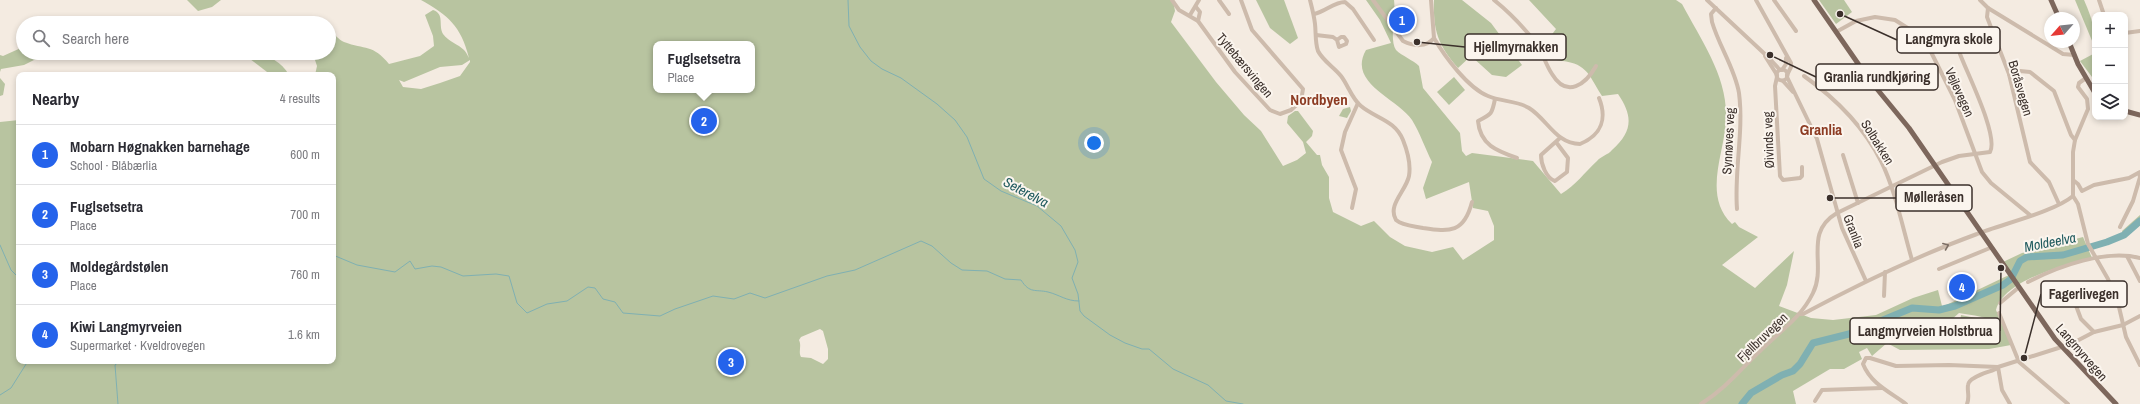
<!DOCTYPE html>
<meta charset="utf-8">
<style>
:root{--surface:#fff;--page:#f7f7f7;--text:#2b2b33;--muted:#7c7c81;--line:#e1e1e2;--accent:#2563eb}
body{margin:0;font-family:"Archivo Narrow",sans-serif;background:var(--page);color:var(--text)}
.controls{position:absolute;right:12px;top:12px;display:grid;overflow:hidden;border-radius:8px;box-shadow:0 2px 6px #0003}
.controls button{width:36px;height:36px;display:grid;place-items:center;padding:0;border:0;border-bottom:1px solid var(--line);background:var(--surface);color:var(--text);font:20px sans-serif}
.compass{position:absolute;left:2044px;top:12px;width:36px;height:36px;border-radius:50%;background:var(--surface);box-shadow:0 2px 6px #0003;rotate:243deg}
.you{position:absolute;left:1094px;top:143px;width:14px;height:14px;margin:-10px;border:3px solid #fff;border-radius:50%;background:#1a73e8;box-shadow:0 0 0 6px #1a73e833}
.badge{display:grid;place-items:center;width:26px;height:26px;border-radius:50%;background:var(--accent);color:#fff;font-size:13px;font-weight:700}
.pin{position:absolute;translate:-50% -50%;border:2px solid #fff;box-shadow:0 1px 4px #0006}
.popup{position:absolute;left:653px;top:41px;width:102px;height:52px;box-sizing:border-box;display:grid;place-content:center;border-radius:8px;background:var(--surface);filter:drop-shadow(0 1px 3px #0005);font-size:13px;white-space:nowrap;color:var(--muted)}
.popup b{font-size:15px;color:var(--text)}
.popup::after{content:'';position:absolute;left:50%;top:100%;margin-left:-8px;border:8px solid transparent;border-top-color:var(--surface)}
.list{margin:0;padding:0;list-style:none}
h2{display:flex;justify-content:space-between;align-items:center;height:52px;margin:0;padding:0 16px;font-size:17px}
h2 small{font-size:13px;font-weight:400;color:var(--muted)}
.list li{display:grid;grid-template-columns:26px 1fr auto;gap:12px;align-items:center;box-sizing:border-box;height:60px;padding:0 16px;border-top:1px solid var(--line)}
.list b{display:block;font-size:15px;white-space:nowrap}
.list p{margin:0;font-size:13px;white-space:nowrap;color:var(--muted)}
.list em{font-size:13px;font-style:normal;color:var(--muted)}
.icon{flex:none;width:22px;height:22px;fill:none;stroke:currentColor;stroke-width:2;stroke-linecap:round;stroke-linejoin:round}
.map{position:relative;flex:none;width:2140px;height:404px;overflow:hidden}
.search{position:absolute;background:var(--surface);box-shadow:0 2px 6px #0003;left:16px;top:16px;width:320px;height:44px;display:flex;align-items:center;gap:10px;box-sizing:border-box;padding:0 14px;border-radius:22px;color:var(--muted);font-size:15px}
.panel{position:absolute;background:var(--surface);box-shadow:0 2px 6px #0003;left:16px;top:72px;width:320px;height:292px;border-radius:8px}
.map>svg:first-child{display:block}
.green{fill:#b8c4a0;fill-rule:evenodd}
.lines{fill:none;stroke-linecap:round;stroke-linejoin:round}
.stream{stroke:#7fb0b2;stroke-width:1}
.river{stroke:#7fb0b2;stroke-width:7}
.minor{stroke:#cdbbac;stroke-width:4}
.major{stroke:#7d675c;stroke-width:5}
.oneway{stroke:#7d6f65}
.labels{text-anchor:middle;stroke-width:4;stroke-linejoin:round;paint-order:stroke}
.street-label{font-size:13px;fill:#3b302b;stroke:#fbf5ee}
.water-label{font-size:14px;font-style:italic;fill:#1f5a5e;stroke:#fbf5ee}
.quarter-label{font-size:15px;font-weight:bold;fill:#8c3b22;stroke:#fbf5ee}
.leader{fill:none;stroke:#3b302b;stroke-width:1.5}
.callout-dot{fill:#3b302b;stroke:#fbf5ee;stroke-width:1.5}
.callout{fill:#fbf5ee;stroke:#3b302b;stroke-width:1.5}
.callout-label{font-size:14px;text-anchor:middle;font-weight:bold;fill:#3b302b}
</style>
<div class="map">
<svg width="2140" height="404" viewBox="0 0 2140 404">
<rect width="100%" height="100%" fill="#f4ebe1"/>
<g class="green">
<path d="M187 0H221L212 7 198 11Z"/>
<path d="M421 0H1173L1175 11 1171 22 1216 82 1244 115 1261 131 1283 166 1297 160 1306 153 1303 142 1287 123 1288 116 1295 111H1298L1313 131 1312 136 1306 142 1317 155H1320L1322 165 1329 177V198L1333 212 1361 226 1374 221 1390 237 1405 246 1432 252 1453 247 1463 260 1494 240V226L1488 211 1473 208 1469 182 1426 199 1423 188 1432 162C1425 148 1420 133 1412 120 1397 98 1347 83 1366 50L1391 43 1380 20 1366 0H1394C1396 13 1389 40 1396 50 1402 56 1413 60 1419 66L1423 88 1460 133 1462 151 1466 156 1472 153 1533 161 1561 194C1576 185 1584 173 1597 161 1601 156 1608 155 1612 150 1633 131 1633 116 1618 94L1602 96C1587 72 1587 63 1556 60L1544 45 1556 29 1529 0H1676L1682 4C1701 40 1728 77 1726 119 1725 153 1702 195 1732 224L1735 222 1739 227 1758 237 1722 265 1755 288 1794 251 1787 285 1779 306 1811 318 1833 320 1876 315 1913 298 1938 290 1942 306H1944L2011 274 2003 262 2022 253 2083 237 2092 258C2064 266 2005 279 1996 310L2011 345 1989 349 1900 350 1887 343 1872 356 1867 348 1859 352 1862 359 1844 369H1830L1793 391 1796 404H0V122L19 120V361H333V75H315L317 66 314 57 300 56 295 53H329V29C333 33 339 40 344 42 365 50 373 44 389 64L420 56 434 46 433 36 425 15 433 10C445 14 438 25 443 34 449 42 458 44 464 50 466 52 468 56 469 58 461 26 448 15 421 0ZM656 44H752V90H656ZM470 60V62L460 76 440 83 421 89 403 87 399 80 404 82 440 67 462 65ZM1959 313C1974 316 2002 316 2000 338L1980 343H1945L1950 321ZM820 329 823 331 828 349V359L823 364 811 358 801 357C798 352 802 346 799 340L801 337Z"/>
<path d="M1256 0H1284L1298 38 1290 44 1270 28Z"/>
<path d="M1434 0H1462L1491 23 1522 65 1506 77 1492 75 1471 56 1458 68C1438 45 1433 31 1434 0Z"/>
<path d="M1819 0H1844L1852 12 1836 24Z"/>
<path d="M2075 0H2084C2092 18 2095 29 2095 48Z"/>
<path d="M23 47V53H39L38 58 24 65 1 69 0 72V55L3 56Z"/>
<path d="M247 53C264 53 281 60 289 75H271L246 56Z"/>
<path d="M2095 53V81L2080 61Z"/>
<path d="M1454 77 1465 90 1449 105 1437 92Z"/>
<path d="M0 78 5 84 3 95 0 96Z"/>
<path d="M1350 107 1351 111 1347 118 1339 116 1343 109Z"/>
<path d="M2140 215V225L2124 237 2122 231Z"/>
<path d="M1961 315 1981 319 1978 339 1958 335Z"/>
</g>
<g class="lines">
<g class="stream">
<path d="M848 0 849 26 860 47 871 61 882 69 901 78 937 104 955 120 967 137 984 179 1001 191 1037 206 1061 226 1075 250 1078 262 1072 278 1078 294 1080 311 1084 316 1110 335 1125 343 1142 349H1149L1173 369 1208 385 1226 401 1243 404"/>
<path d="M0 245 11 270 19 278"/>
<path d="M333 255 357 265 395 272 410 261 415 269 432 266 441 267 463 276 496 274 509 276 517 303 527 313 547 304 567 301 588 287 595 288 603 299 615 302 623 313 660 316 675 309 713 296 734 299 750 293 765 298 827 276 855 270 921 241 932 246 951 263 962 270 987 271 1005 279 1021 280C1030 294 1035 289 1048 292 1060 295 1066 301 1079 301"/>
<path d="M0 395 11 388 28 361"/>
<path d="M118 404 115 365 120 361"/>
</g>
<path class="river" d="M1742 404 1751 393 1782 375 1793 371 1800 364 1813 343 1849 334 1912 308 1939 310 1955 306 2003 285 2011 279 2020 261 2027 257 2063 255 2107 242 2124 235 2140 221"/>
<g class="minor">
<path d="M1172 0 1179 10 1198 21 1235 72 1270 110 1280 114 1291 110 1301 101 1303 89 1252 30 1241 0"/>
<path d="M1219 0 1229 14"/>
<path d="M1310 0C1312 8 1314 15 1315 24 1316 32 1315 43 1318 51 1323 61 1334 67 1341 76 1348 85 1352 99 1361 106 1375 118 1395 120 1403 140 1407 150 1411 164 1409 176 1406 191 1387 205 1396 220 1403 226 1414 226 1423 228 1450 232 1464 233 1472 202"/>
<path d="M1373 0 1403 41C1413 46 1426 48 1434 38L1431 0"/>
<path d="M1494 0C1509 12 1525 29 1537 44 1543 54 1546 65 1552 74 1567 99 1586 84 1596 66"/>
<path d="M1707 0 1768 57 1780 70"/>
<path d="M1756 0 1791 63V67L1787 75"/>
<path d="M1774 0 1796 31"/>
<path d="M1980 0 1988 8 2063 54 2074 55"/>
<path d="M2099 0 2104 15"/>
<path d="M1196 7 1200 12 1198 21"/>
<path d="M1716 8 1711 14 1712 22C1719 46 1735 69 1739 93 1744 132 1734 170 1737 209"/>
<path d="M1988 8 1987 17 2009 74 2030 162 2049 182 2059 204"/>
<path d="M1314 14C1325 12 1334 2 1345 2L1353 9 1374 40"/>
<path d="M1190 15 1199 0"/>
<path d="M1836 32 1856 21 1875 17 1895 20 1917 34 1929 48 1955 100 1982 172 1991 183 2030 215"/>
<path d="M2125 33 2140 31"/>
<path d="M1316 35 1333 37 1337 40 1339 47 1346 44 1347 41 1344 37H1341L1337 40"/>
<path d="M1434 38C1445 57 1468 88 1488 96 1501 102 1516 100 1529 108 1547 119 1556 144 1580 144 1602 135 1607 118 1599 98"/>
<path d="M1765 56 1777 75"/>
<circle cx="1782" cy="75" r="5.5"/>
<path d="M1782 70 1786 64V58"/>
<path d="M2009 74 2020 71 2030 72 2054 91 2071 135 2075 140"/>
<path d="M1804 76C1835 98 1864 127 1881 161 1895 189 1903 229 1912 260"/>
<path d="M1777 77 1775 86 1780 176 1783 180 1800 178 1802 176V167"/>
<path d="M1787 77 1817 139 1842 228 1866 281"/>
<path d="M2086 78 2079 83 2078 87 2087 99 2088 109 2075 140 2073 152V196L2078 204 2088 244 2108 279 2119 307 2126 337 2140 365"/>
<path d="M1783 81 1793 92"/>
<path d="M1495 99C1492 114 1492 114 1478 121 1480 145 1497 151 1517 158"/>
<path d="M1556 142 1568 158 1567 172 1555 181C1546 178 1541 164 1541 155L1560 138"/>
<path d="M1843 155 1858 203"/>
<path d="M2073 180 2078 184 2082 191 2094 185 2129 178 2140 172"/>
<path d="M1926 205 1953 193"/>
<path d="M1352 208 1356 189 1341 150 1345 132 1358 103"/>
<path d="M2120 227 2133 201 2140 177 2139 173"/>
<path d="M2127 256 2140 281"/>
<path d="M1939 269 1990 248"/>
<path d="M2028 282C2059 266 2106 249 2140 258"/>
<path d="M2069 287 2081 319 2094 332"/>
<path d="M1884 296 1885 272"/>
<path d="M2000 303 2018 288"/>
<path d="M1999 313 2019 362 2068 404"/>
<path d="M1799 314H1803C1859 284 1917 256 1977 234 2002 224 2054 212 2073 196"/>
<path d="M1815 401 1822 390 1882 388"/>
<path d="M1701 404C1726 388 1739 371 1760 351 1779 332 1801 318 1813 293 1827 265 1803 233 1837 213L1942 162 1959 156 1990 152C1999 136 1967 73 1960 54"/>
<path d="M1906 404C1890 392 1871 384 1863 364L1866 358H1870L1896 366 1949 365 1998 367"/>
<path d="M1967 404C1970 397 1967 392 1968 385 1969 376 1991 372 1998 368"/>
<path d="M2010 404 2002 390 1998 367 2071 344 2094 332 2123 325 2140 316"/>
</g>
<g class="major">
<path d="M1814 0 1868 78 1909 128 2055 339 2116 404"/>
<path d="M2051 0 2059 18"/>
<path d="M2069 42 2078 64 2095 93"/>
<path d="M2125 111 2140 115"/>
</g>
</g>
<defs><path id="oneway-chevron" d="M-2-3.5L2.5 0L-2 3.5" fill="none" stroke-width="1.6" stroke-linecap="round" stroke-linejoin="round"/></defs>
<use class="oneway" href="#oneway-chevron" transform="translate(1946 246) rotate(-22)"/>
<g class="labels">
<g class="street-label">
<text transform="translate(1245 65) rotate(50)" y="5">Tyttebærsvingen</text>
<text transform="translate(2021 88) rotate(74)" y="5">Boråsvegen</text>
<text transform="translate(1960 92) rotate(66)" y="5">Vejlevegen</text>
<text transform="translate(1768 140) rotate(-92)" y="5">Øivinds veg</text>
<text transform="translate(1728 141) rotate(-87)" y="5">Synnøves veg</text>
<text transform="translate(1878 142) rotate(58)" y="5">Solbakken</text>
<text transform="translate(1854 231) rotate(69)" y="5">Granlia</text>
<text transform="translate(1762 337) rotate(-44)" y="5">Fjellbruvegen</text>
<text transform="translate(2082 352) rotate(49)" y="5">Langmyrvegen</text>
</g>
<g class="water-label">
<text transform="translate(1026 192) rotate(28)" y="5">Seterelva</text>
<text transform="translate(2050 242) rotate(-11)" y="5">Moldeelva</text>
</g>
<g class="quarter-label">
<text x="1319" y="105">Nordbyen</text>
<text x="1821" y="135">Granlia</text>
</g>
</g>
<path class="leader" d="M1840 14L1897 40M1417 42L1465 47M1770 55L1816 77M1830 198L1896 198M2024 358L2041 294M2001 268L2000 331"/>
<g class="callout-dot">
<circle cx="1840" cy="14" r="4"/>
<circle cx="1417" cy="42" r="4"/>
<circle cx="1770" cy="55" r="4"/>
<circle cx="1830" cy="198" r="4"/>
<circle cx="2024" cy="358" r="4"/>
<circle cx="2001" cy="268" r="4"/>
</g>
<g class="callout">
<rect x="1897" y="27" width="103" height="26" rx="4"/>
<rect x="1465" y="34" width="101" height="26" rx="4"/>
<rect x="1816" y="64" width="122" height="26" rx="4"/>
<rect x="1896" y="185" width="76" height="26" rx="4"/>
<rect x="2041" y="281" width="86" height="26" rx="4"/>
<rect x="1850" y="318" width="150" height="26" rx="4"/>
</g>
<g class="callout-label">
<text x="1949" y="44">Langmyra skole</text>
<text x="1516" y="52">Hjellmyrnakken</text>
<text x="1877" y="82">Granlia rundkjøring</text>
<text x="1934" y="202">Mølleråsen</text>
<text x="2084" y="299">Fagerlivegen</text>
<text x="1925" y="336">Langmyrveien Holstbrua</text>
</g>
</svg>
<div class="controls">
<button>+</button>
<button>−</button>
<button><svg class="icon" aria-label="layers" viewBox="0 0 24 24"><path d="M12 4l9 5-9 5-9-5zM3 14l9 5 9-5"/></svg></button>
</div>
<svg class="compass" viewBox="-18 -18 36 36"><path d="M0-13l5 13h-10z" fill="#e53935"/><path d="M0 13l5-13h-10z" fill="#7c7c81"/></svg>
<div class="you"></div>
<div class="pin badge" style="left:1402px;top:20px">1</div>
<div class="pin badge" style="left:704px;top:121px">2</div>
<div class="popup"><b>Fuglsetsetra</b>Place</div>
<div class="pin badge" style="left:731px;top:362px">3</div>
<div class="pin badge" style="left:1962px;top:287px">4</div>
<div class="search"><svg class="icon" aria-label="search" viewBox="0 0 24 24"><circle cx="10" cy="10" r="6"/><path d="M15 15l6 6"/></svg>Search here</div>
<section class="panel">
<h2>Nearby<small>4 results</small></h2>
<ul class="list">
<li><span class="badge">1</span><div><b>Mobarn Høgnakken barnehage</b><p>School · Blåbærlia</p></div><em>600 m</em></li>
<li><span class="badge">2</span><div><b>Fuglsetsetra</b><p>Place</p></div><em>700 m</em></li>
<li><span class="badge">3</span><div><b>Moldegårdstølen</b><p>Place</p></div><em>760 m</em></li>
<li><span class="badge">4</span><div><b>Kiwi Langmyrveien</b><p>Supermarket · Kveldrovegen</p></div><em>1.6 km</em></li>
</ul>
</section>
</div>
